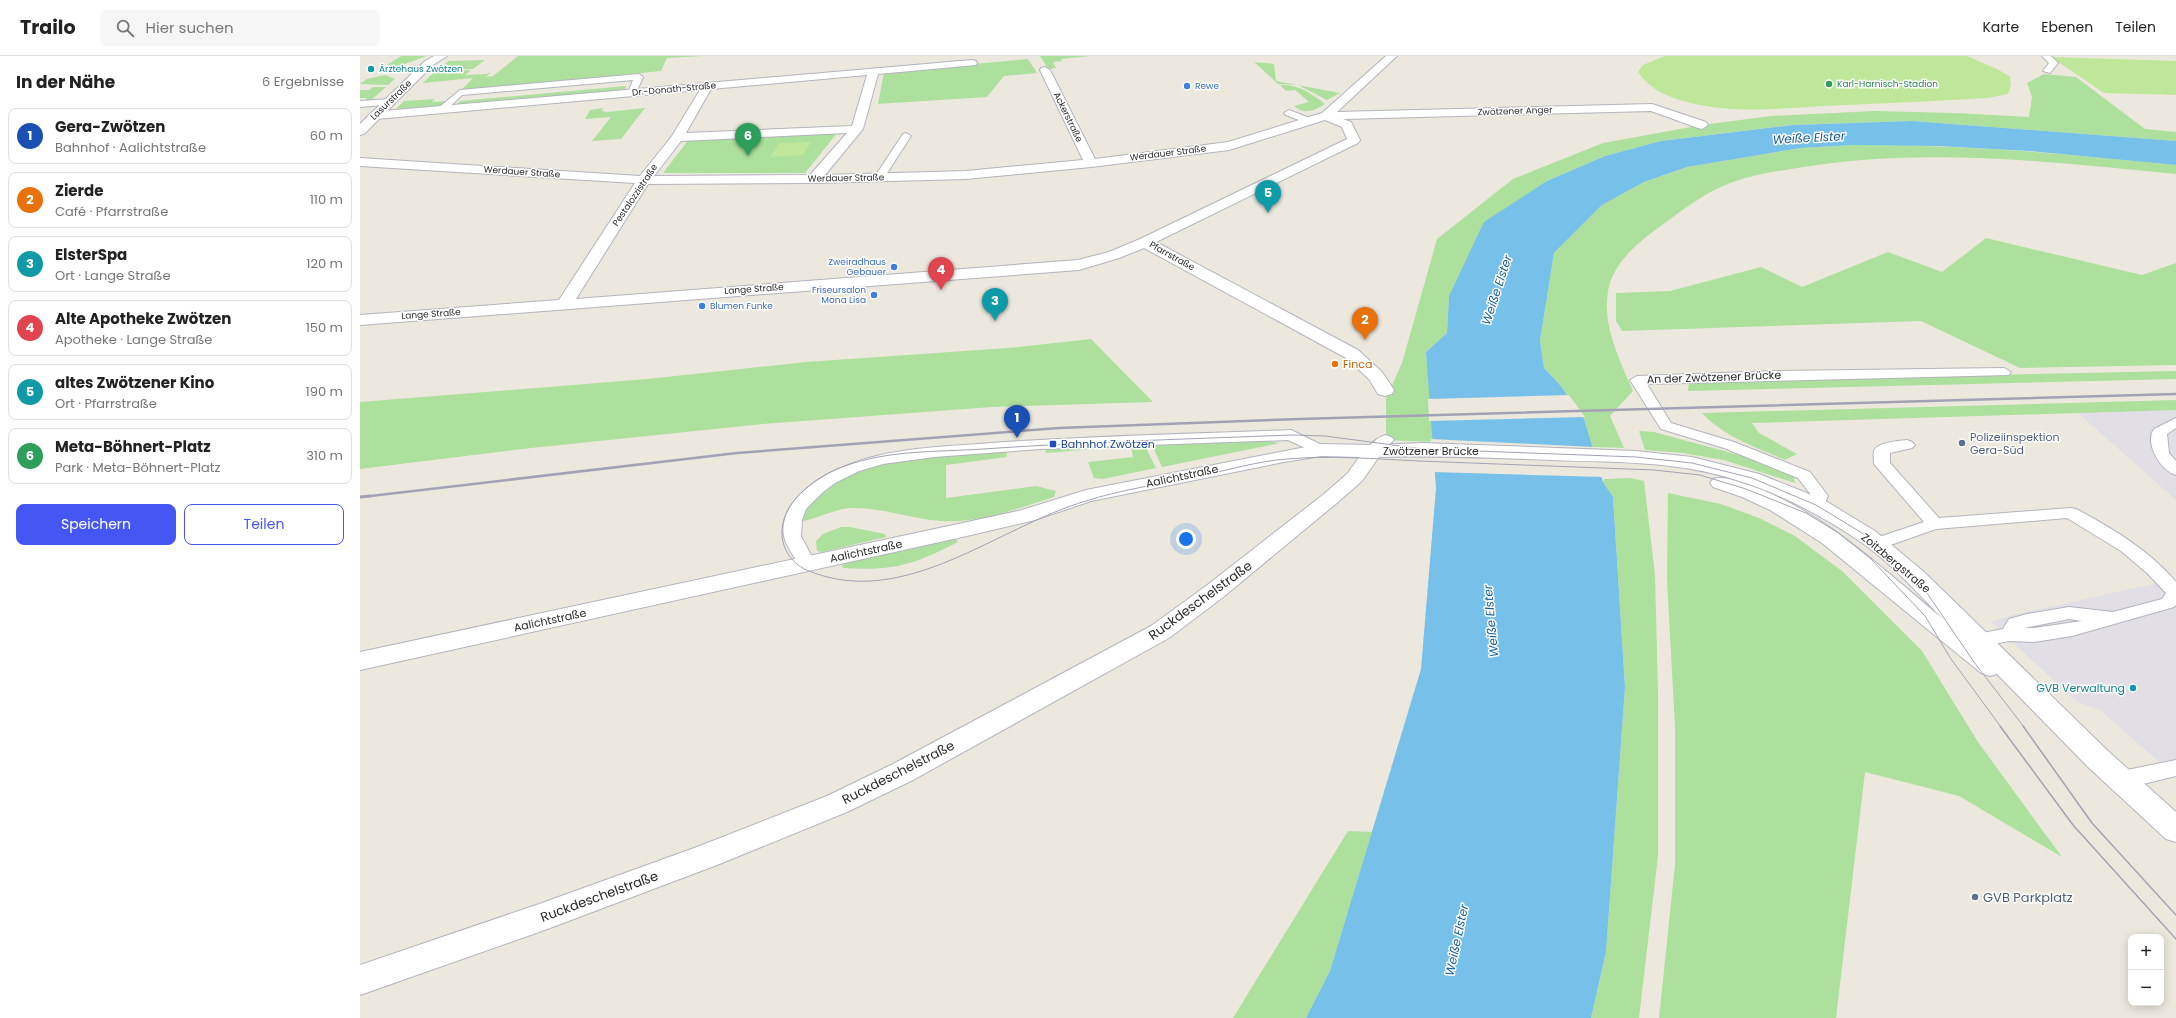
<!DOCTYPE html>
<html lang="de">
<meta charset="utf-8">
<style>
:root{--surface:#fff;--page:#f6f6f6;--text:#222;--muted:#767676;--line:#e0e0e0;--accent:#4656f2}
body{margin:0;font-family:Poppins,sans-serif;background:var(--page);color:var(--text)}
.controls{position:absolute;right:12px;bottom:12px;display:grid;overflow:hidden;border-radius:8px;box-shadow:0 2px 10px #0003}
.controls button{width:36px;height:36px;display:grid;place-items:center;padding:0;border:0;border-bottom:1px solid var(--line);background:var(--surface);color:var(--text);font:20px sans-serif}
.you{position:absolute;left:826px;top:483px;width:14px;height:14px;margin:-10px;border:3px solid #fff;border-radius:50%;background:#1a73e8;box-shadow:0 0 0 6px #1a73e833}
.badge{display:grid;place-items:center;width:26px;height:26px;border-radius:50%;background:var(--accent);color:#fff;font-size:13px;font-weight:700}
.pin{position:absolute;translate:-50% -33px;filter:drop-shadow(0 1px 2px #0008)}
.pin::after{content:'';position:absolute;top:21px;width:14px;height:12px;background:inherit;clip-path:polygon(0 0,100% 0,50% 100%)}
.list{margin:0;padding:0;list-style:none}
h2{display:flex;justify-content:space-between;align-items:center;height:52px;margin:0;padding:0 16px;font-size:17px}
h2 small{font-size:13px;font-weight:400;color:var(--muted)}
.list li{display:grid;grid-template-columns:26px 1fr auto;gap:12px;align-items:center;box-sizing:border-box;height:56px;margin:0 8px 8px;padding:0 8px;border:1px solid var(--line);border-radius:8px}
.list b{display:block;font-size:15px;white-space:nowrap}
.list p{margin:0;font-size:13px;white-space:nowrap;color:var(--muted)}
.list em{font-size:13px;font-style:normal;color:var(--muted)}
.actions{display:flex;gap:8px;padding:12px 16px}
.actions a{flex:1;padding:9px 0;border:1px solid var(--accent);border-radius:8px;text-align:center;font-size:14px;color:var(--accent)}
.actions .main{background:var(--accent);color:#fff}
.icon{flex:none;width:22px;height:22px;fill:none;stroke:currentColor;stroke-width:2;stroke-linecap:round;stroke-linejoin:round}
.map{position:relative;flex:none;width:1816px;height:962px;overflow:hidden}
header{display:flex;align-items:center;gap:24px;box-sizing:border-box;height:56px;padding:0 20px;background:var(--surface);border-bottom:1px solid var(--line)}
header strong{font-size:19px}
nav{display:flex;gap:22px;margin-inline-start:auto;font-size:14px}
.search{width:280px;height:36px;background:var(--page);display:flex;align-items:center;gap:10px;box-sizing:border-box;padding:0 14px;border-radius:8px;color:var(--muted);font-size:15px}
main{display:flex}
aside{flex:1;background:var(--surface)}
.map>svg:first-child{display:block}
.industrial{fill:#e1dee5}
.green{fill:#aee09d}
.pitch{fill:#bfe79a}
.water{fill:#76c0e9}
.pier{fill:#ece8de}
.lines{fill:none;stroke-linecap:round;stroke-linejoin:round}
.service-casing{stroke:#b2b3be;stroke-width:2}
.minor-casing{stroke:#b2b3be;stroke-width:2}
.tertiary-casing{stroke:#b2b3be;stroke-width:2}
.secondary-casing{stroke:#b2b3be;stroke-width:2}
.service{fill:#fff;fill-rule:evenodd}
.minor{fill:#fff;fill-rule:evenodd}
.tertiary{fill:#fff;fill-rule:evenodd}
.secondary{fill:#fff;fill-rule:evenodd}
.tram-far1{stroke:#a1a2b5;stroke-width:1}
.tram{stroke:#a1a2b5;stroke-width:1.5}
.rail-far1{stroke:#a1a2b5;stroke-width:2.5}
.rail{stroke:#a1a2b5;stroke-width:3}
.culture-dot{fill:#0f9aa8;stroke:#fff;stroke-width:1.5}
.leisure-dot{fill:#2e9e5b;stroke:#fff;stroke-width:1.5}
.shop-dot{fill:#3f7fe0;stroke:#fff;stroke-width:1.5}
.food-dot{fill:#e8710a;stroke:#fff;stroke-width:1.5}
.service-dot{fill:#5c6f8a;stroke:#fff;stroke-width:1.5}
.transit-dot{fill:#1a4fb4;stroke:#fff;stroke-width:1.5}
.labels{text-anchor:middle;stroke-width:3;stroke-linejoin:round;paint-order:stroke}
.far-culture-label{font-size:9px;fill:#0d838f;stroke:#fff;text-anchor:start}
.far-leisure-label{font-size:9px;fill:#27864d;stroke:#fff;text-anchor:start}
.far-shop-label{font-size:9px;fill:#366cbe;stroke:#fff;text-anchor:start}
.far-street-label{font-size:9px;fill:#2b2b2b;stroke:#fff}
.food-label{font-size:11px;fill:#c56008;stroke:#fff;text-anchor:start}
.street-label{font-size:11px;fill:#2b2b2b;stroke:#fff}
.service-label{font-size:11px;fill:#4e5e75;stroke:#fff;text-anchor:start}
.transit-label{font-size:11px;fill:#164399;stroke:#fff;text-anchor:start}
.culture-label{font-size:11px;fill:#0d838f;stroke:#fff;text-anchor:end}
.water-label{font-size:12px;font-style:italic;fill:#145d97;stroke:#fff}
.near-street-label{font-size:13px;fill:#2b2b2b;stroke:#fff}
.near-service-label{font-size:13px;fill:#4e5e75;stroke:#fff;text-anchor:start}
</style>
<header>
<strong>Trailo</strong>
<div class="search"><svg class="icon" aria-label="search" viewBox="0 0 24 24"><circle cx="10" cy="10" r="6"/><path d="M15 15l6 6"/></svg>Hier suchen</div>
<nav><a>Karte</a><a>Ebenen</a><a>Teilen</a></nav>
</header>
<main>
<aside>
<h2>In der Nähe<small>6 Ergebnisse</small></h2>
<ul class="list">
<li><span class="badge" style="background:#1a4fb4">1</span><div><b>Gera-Zwötzen</b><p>Bahnhof · Aalichtstraße</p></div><em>60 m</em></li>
<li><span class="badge" style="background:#e8710a">2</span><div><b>Zierde</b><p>Café · Pfarrstraße</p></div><em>110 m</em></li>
<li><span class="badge" style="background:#0f9aa8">3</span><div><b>ElsterSpa</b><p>Ort · Lange Straße</p></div><em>120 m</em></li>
<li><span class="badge" style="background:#e0444e">4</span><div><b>Alte Apotheke Zwötzen</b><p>Apotheke · Lange Straße</p></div><em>150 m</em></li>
<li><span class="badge" style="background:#0f9aa8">5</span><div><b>altes Zwötzener Kino</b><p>Ort · Pfarrstraße</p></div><em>190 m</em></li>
<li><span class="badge" style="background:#2e9e5b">6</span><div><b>Meta-Böhnert-Platz</b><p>Park · Meta-Böhnert-Platz</p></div><em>310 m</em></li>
</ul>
<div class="actions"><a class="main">Speichern</a><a>Teilen</a></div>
</aside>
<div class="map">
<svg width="1816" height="962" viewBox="0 0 1816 962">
<rect width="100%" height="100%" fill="#ece8de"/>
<g class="industrial">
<path d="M1816 354V444L1717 356Z"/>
<path d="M1816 526V721L1740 654 1717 646 1631 566 1653 559 1798 527Z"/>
</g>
<g class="green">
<path d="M41 0H67L36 11H24Z"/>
<path d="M158 0H343L307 2 301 15 100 35 113 22 63 27 74 16 111 14 105 19 127 18 131 16 126 21 133 20Z"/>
<path d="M680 0H730L701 3 702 5 693 6 696 12 688 13Z"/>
<path d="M668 3 677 17 644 20 627 41 518 48 524 16Z"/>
<path d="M125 4 113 13 76 14 89 5Z"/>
<path d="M894 6 914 8 916 25 980 37 967 44 938 29 918 28Z"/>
<path d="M1684 18 1716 21 1785 73 1816 76V85L1552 65 1433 69 1301 85 1245 100 1187 125 1089 240 1087 277 1066 296 1074 386 1026 384V343L1042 307 1077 183 1153 123 1243 87 1342 69 1411 60 1514 55 1596 57 1669 61 1672 41 1667 27Z"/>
<path d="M25 19 35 23 28 29 0 28 7 23Z"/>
<path d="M920 29C938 28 951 37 965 48 954 55 944 59 934 50L949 46 935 34 926 35Z"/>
<path d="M266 30 265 34 96 49 100 45Z"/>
<path d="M13 31H26L10 45H5L7 42H0V34H9Z"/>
<path d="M75 43 72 46 86 45 82 50 36 53 44 45Z"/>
<path d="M243 52 242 55 247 56 285 52 261 83 232 85 251 61 225 63 230 54Z"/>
<path d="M478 76 445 117H303L330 82Z"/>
<path d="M1494 89C1602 88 1709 98 1816 109V118C1692 106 1567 91 1444 111 1420 115 1395 118 1373 126 1347 135 1324 153 1302 169 1280 185 1253 206 1248 235 1242 270 1260 304 1273 335L1250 360 1264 392 1232 391 1224 363 1200 329 1184 312 1180 285 1194 197 1242 149 1284 126 1327 111 1441 92Z"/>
<path d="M1626 182 1782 219 1816 207V309L1660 312 1561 265 1262 275 1256 265V237L1310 235 1401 211 1442 231 1528 196 1582 216Z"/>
<path d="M731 283 793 346 632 351 403 368 162 393 0 413V346L287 323 446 306 648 292Z"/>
<path d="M1816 315V323L1328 335 1329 325Z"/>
<path d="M1816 344V354L1392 367 1399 377 1437 398 1425 404C1396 391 1364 381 1342 357Z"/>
<path d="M1279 375 1294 376 1390 402 1433 420 1435 427 1364 404 1323 397 1285 394Z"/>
<path d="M897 384 920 387 802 411 791 387Z"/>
<path d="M784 388 796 412 743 423 734 422 728 406 773 401 771 390 686 397 685 393Z"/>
<path d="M646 395 647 401 586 409V442L676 430 696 435 694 441C659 452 618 468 581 465 551 463 521 451 491 452 477 452 449 466 441 465 466 400 588 399 646 395Z"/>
<path d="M1270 422 1284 425 1295 519 1298 635V800L1279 962H1231L1246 896 1265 631 1253 441 1243 426 1244 423Z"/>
<path d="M1308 437 1361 448 1399 462 1435 480 1482 515 1562 595 1618 686 1702 801 1599 740 1505 716 1476 962H1299L1315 809V671L1307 524Z"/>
<path d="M481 471H490L525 478 526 481 462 496 457 495 456 485 463 478Z"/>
<path d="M596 483 598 486C553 509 534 515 483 512L482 509 485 507Z"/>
<path d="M988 775 1012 776 970 915 946 962H873Z"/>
</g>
<g class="pitch">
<path d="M1305 0H1607L1639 14 1650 21 1651 29 1648 38 1627 42C1572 45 1517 48 1463 50 1417 53 1368 58 1323 45 1305 40 1289 32 1278 16L1283 9Z"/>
<path d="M1691 1 1816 5V39L1744 37Z"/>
<path d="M451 86 443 99 410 101 419 87Z"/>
</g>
<path class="water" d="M1552 65 1816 85V109L1670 95 1578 90 1494 89 1441 92 1327 111 1284 126 1242 149 1194 197 1180 285 1184 312 1200 329 1224 363 1243 426 1253 441 1265 631 1246 896 1231 962H946L970 915 1061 613 1076 432 1066 296 1087 277 1089 240 1124 166 1187 125 1245 100 1301 85 1433 69Z"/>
<g class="pier">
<path d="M1209 339 1225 361 1069 365 1068 343Z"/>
<path d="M1071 383 1234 391 1244 421 1073 416Z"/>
</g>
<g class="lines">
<g class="service-casing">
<g id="service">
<path d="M1682 0H1691L1698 7 1690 17 1683 15 1689 7Z"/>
<path d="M279 18 283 21 276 37 272 40 268 37 273 24 102 39 85 55 82 56 77 53 100 34Z"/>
<path d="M30 43 33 44V48L0 51V45Z"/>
<path d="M929 54 952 63 954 65 949 68 926 59 924 57Z"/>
<path d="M546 77 551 80 524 122 519 125 515 124 514 122 543 78Z"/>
<path d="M1644 312 1651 316 1649 319 1287 328 1311 367 1374 386 1450 416 1468 440 1462 453H1450L1448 449 1452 440 1438 422 1364 392 1301 373 1270 324 1277 320 1417 315Z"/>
<path d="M1816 362V372L1807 378 1809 397 1816 405V419C1801 415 1784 387 1794 373Z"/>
<path d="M931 374 966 391 969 394 966 397H956L928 384 681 393 574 401 523 408 499 415 475 427 463 436 446 453 442 464 441 480 453 503 450 507 444 509 438 507C433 499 426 490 424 480 418 445 461 419 488 409 533 391 584 391 631 387 731 380 831 378 931 374Z"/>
<path d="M1026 379 1031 381 1034 384 1018 398H1008L1005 395C1010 388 1018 381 1026 379Z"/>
<path d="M1547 384 1552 386 1555 389 1552 392 1530 397V407L1579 462 1710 452 1716 453C1752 472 1789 494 1816 526V549L1814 551 1712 580 1674 586 1649 585 1619 591 1612 589 1610 584 1612 579 1643 573 1649 563 1667 558 1709 551 1753 556 1802 543 1806 537 1787 517 1761 495 1707 462 1576 473 1522 492 1516 493 1510 492 1507 488 1510 484 1564 466 1514 408C1514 404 1513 399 1514 395 1517 386 1539 385 1547 384ZM1709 563 1722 565 1674 572H1664Z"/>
<path d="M1816 704V720L1762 733 1754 730 1751 724 1754 718 1762 715Z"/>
</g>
</g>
<g class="minor-casing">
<g id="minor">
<path d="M1026 0H1037L977 56 1292 48 1346 66 1348 69 1342 73 1338 72 1291 55 983 63 991 66 1000 84 998 87 796 186 998 294 1022 316 1034 334 1032 338 1025 340 1018 338 1009 323 986 302 784 192 759 202 719 214 0 269V259L199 244 275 127 0 110V102L280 120 312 80 340 34 16 63 10 59 12 56 612 4 616 5 617 7 616 9 518 18 503 73 465 119 606 115 723 104 680 14 681 12 685 11 690 14 735 103 868 86 962 57ZM507 19 492 70 326 77 351 33ZM965 64 982 71 987 83 780 183 749 196 718 204 216 243 288 128 454 127 606 123 731 111 869 94ZM487 77 450 119 294 120 321 85Z"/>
<path d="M961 388 1013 389 1020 391 1023 395 1002 425 978 446 862 542 809 582 553 724 487 756 357 809 182 875 0 939V909L182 847 337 791 467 740 533 708 791 570 846 530 964 438 988 417 999 401 961 400 924 406 731 445 675 464 598 482 0 614V596L598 468 662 454 726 434Z"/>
</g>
</g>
<g class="tertiary-casing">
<path id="tertiary" d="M74 0H87L73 9 4 78 0 79V68L65 5Z"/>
</g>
<g class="secondary-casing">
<path id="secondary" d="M1063 387 1276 395 1332 401 1399 418 1464 444 1515 475 1564 516 1748 695 1816 756V786L1806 783 1728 711 1637 618 1630 620 1621 617 1462 487 1410 454 1382 441 1353 431 1350 427 1353 423C1364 420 1374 425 1385 428 1461 452 1521 512 1582 562 1556 535 1529 505 1498 484 1449 451 1391 423 1331 413 1286 405 1239 406 1192 404 1132 402 1073 399 1013 401L1006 399 1003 395 1006 391 1013 389Z"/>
</g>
<use href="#service" class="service"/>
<use href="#minor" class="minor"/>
<use href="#tertiary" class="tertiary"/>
<use href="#secondary" class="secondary"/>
<path class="tram-far1" d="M1641 671 1591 603 1565 560 1510 502 1477 476 1446 457 1386 433 1340 419 1294 414C1216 411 1137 408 1059 405 1015 403 971 399 927 403 898 405 869 414 840 420 802 428 763 433 726 445 637 471 545 554 449 515 433 509 421 493 422 475 423 444 458 419 485 410 528 394 577 396 623 393 725 386 828 383 931 379L965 380 1063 393 1276 401 1332 407 1392 422 1456 449 1507 480 1556 521 1614 606 1664 671"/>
<g class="tram">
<path d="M1640 670 1713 769 1816 883"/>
<path d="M1663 670 1732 767 1816 859"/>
</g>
<path class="rail-far1" d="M2 441 377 397 699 372 939 363 1816 338"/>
<path class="rail" d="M0 441 10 440"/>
</g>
<g class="culture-dot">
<circle cx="11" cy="13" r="4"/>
<circle cx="1773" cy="632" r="4"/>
</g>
<circle class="leisure-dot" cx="1469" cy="28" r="4"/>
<g class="shop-dot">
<circle cx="827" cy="30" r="4"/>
<circle cx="534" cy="211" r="4"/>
<circle cx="514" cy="239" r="4"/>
<circle cx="342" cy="250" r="4"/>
</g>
<circle class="food-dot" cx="975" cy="308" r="4"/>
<g class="service-dot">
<circle cx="1602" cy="387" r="4"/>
<circle cx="1615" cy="841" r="4"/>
</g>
<rect class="transit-dot" x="689" y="384" width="8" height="8" rx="2"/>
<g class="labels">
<g class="far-culture-label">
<text x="19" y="16">Ärztehaus Zwötzen</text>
</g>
<g class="far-leisure-label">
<text x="1477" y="31">Karl-Harnisch-Stadion</text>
</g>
<g class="far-shop-label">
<text x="835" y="33">Rewe</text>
<text x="526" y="209" text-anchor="end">Zweiradhaus<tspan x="526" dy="10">Gebauer</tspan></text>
<text x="506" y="237" text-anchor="end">Friseursalon<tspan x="506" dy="10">Mona Lisa</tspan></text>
<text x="350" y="253">Blumen Funke</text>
</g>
<g class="far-street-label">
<text transform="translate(314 33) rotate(-5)" y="3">Dr.-Donath-Straße</text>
<text transform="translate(31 44) rotate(-44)" y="3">Lasurstraße</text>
<text transform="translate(1155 55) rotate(-2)" y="3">Zwötzener Anger</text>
<text transform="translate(708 61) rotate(64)" y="3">Ackerstraße</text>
<text transform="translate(808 97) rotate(-7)" y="3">Werdauer Straße</text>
<text transform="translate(162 116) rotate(4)" y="3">Werdauer Straße</text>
<text transform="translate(486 122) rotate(-1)" y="3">Werdauer Straße</text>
<text transform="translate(275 139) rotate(-56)" y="3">Pestalozzistraße</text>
<text transform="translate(812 200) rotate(29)" y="3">Pfarrstraße</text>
<text transform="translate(394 233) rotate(-4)" y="3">Lange Straße</text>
<text transform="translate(71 258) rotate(-4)" y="3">Lange Straße</text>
</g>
<g class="food-label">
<text x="983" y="312">Finca</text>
</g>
<g class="street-label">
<text transform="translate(1354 321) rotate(-2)" y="4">An der Zwötzener Brücke</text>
<text x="1071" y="399">Zwötzener Brücke</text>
<text transform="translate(822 420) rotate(-12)" y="4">Aalichtstraße</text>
<text transform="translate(506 495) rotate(-12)" y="4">Aalichtstraße</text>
<text transform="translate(1536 507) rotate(40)" y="4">Zoitzbergstraße</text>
<text transform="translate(190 564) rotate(-12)" y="4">Aalichtstraße</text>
</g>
<g class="service-label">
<text x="1610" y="385">Polizeiinspektion<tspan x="1610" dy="13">Gera-Süd</tspan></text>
</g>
<g class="transit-label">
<text x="701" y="392">Bahnhof Zwötzen</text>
</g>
<g class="culture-label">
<text x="1765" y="636">GVB Verwaltung</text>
</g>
<g class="water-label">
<text transform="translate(1449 82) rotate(-3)" y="4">Weiße Elster</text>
<text transform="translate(1137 234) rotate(-72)" y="4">Weiße Elster</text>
<text transform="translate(1131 565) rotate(-95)" y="4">Weiße Elster</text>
<text transform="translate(1097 884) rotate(-78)" y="4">Weiße Elster</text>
</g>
<g class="near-street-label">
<text transform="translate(840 544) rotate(-36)" y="5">Ruckdeschelstraße</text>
<text transform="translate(538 716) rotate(-27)" y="5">Ruckdeschelstraße</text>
<text transform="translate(239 840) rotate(-20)" y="5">Ruckdeschelstraße</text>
</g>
<g class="near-service-label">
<text x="1623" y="846">GVB Parkplatz</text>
</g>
</g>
</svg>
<div class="controls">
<button>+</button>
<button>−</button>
</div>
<div class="you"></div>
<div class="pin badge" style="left:657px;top:382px;background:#1a4fb4">1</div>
<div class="pin badge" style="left:1005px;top:284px;background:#e8710a">2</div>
<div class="pin badge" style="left:635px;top:265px;background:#0f9aa8">3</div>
<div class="pin badge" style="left:581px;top:234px;background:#e0444e">4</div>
<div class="pin badge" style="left:908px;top:157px;background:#0f9aa8">5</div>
<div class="pin badge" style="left:388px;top:100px;background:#2e9e5b">6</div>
</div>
</main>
